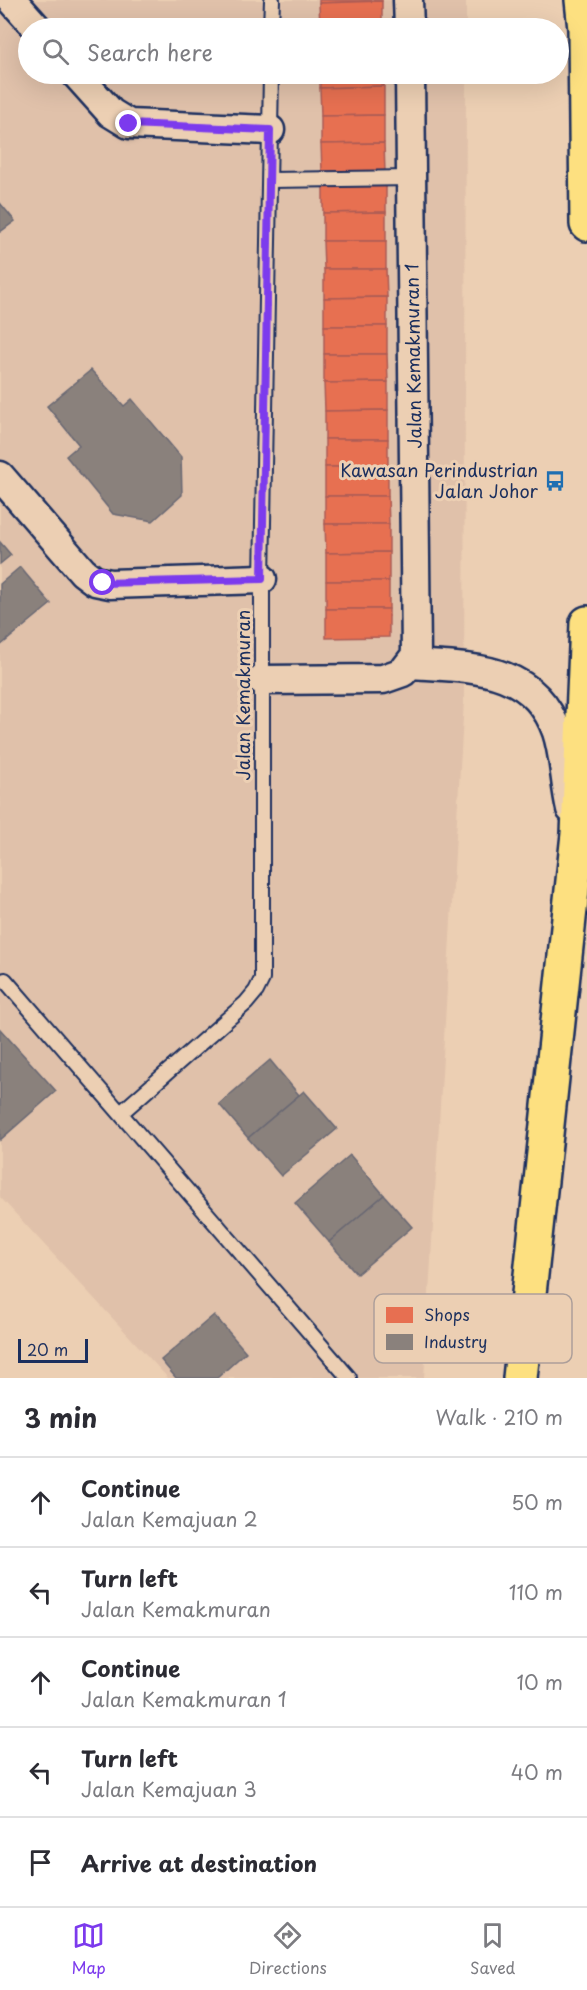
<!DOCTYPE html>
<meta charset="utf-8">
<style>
:root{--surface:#fff;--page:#f2f2f3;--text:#2b2b33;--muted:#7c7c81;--line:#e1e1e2;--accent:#7c3aed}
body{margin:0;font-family:"Playpen Sans",sans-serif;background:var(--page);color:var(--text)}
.scale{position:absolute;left:18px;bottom:15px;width:70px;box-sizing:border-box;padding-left:6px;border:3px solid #1b2f5e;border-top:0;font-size:16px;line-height:21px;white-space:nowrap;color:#1b2f5e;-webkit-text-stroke:4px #eccfb3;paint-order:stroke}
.stop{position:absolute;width:18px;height:18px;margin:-14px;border:4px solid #7c3aed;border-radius:50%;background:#fff}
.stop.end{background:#7c3aed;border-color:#fff;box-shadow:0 2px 6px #0008}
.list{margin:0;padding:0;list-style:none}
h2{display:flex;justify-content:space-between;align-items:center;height:78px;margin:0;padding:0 24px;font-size:26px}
h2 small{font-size:20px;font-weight:400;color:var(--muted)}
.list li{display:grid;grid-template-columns:39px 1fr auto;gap:18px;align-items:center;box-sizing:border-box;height:90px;padding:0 24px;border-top:2px solid var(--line)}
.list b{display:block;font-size:22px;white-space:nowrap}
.list p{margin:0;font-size:20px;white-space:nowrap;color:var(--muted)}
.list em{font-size:20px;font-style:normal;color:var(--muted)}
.icon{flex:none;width:33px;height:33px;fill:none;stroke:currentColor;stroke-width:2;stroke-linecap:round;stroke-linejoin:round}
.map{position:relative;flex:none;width:587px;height:1378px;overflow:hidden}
.search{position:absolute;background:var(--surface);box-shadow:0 6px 24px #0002;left:18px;right:18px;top:18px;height:66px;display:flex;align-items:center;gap:15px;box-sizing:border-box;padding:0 21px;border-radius:33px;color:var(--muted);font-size:22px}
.sheet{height:528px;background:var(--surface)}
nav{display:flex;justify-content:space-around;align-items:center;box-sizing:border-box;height:84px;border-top:2px solid var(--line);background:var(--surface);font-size:16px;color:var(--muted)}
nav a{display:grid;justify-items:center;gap:3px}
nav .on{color:var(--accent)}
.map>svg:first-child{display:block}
.built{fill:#e0c1aa}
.shops{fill:#e76f51;stroke:#aa5c55;stroke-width:1.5}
.industry{fill:#8a817c;stroke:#696873;stroke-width:1.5}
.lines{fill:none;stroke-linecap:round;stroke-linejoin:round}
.service-casing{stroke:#1b2f5e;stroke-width:18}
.minor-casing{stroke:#1b2f5e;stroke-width:33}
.trunk-casing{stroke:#1b2f5e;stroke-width:38}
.service{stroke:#eccfb3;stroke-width:14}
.minor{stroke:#eccfb3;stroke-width:28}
.trunk{stroke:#fde080;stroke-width:33}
.route{stroke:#7c3aed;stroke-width:8}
.labels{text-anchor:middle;stroke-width:6;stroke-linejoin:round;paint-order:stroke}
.street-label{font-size:18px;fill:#1b2f5e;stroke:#eccfb3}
.poi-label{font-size:18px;fill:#1b2f5e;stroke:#eccfb3;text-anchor:end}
.key{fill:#eccfb3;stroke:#ad9f9a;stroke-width:1.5}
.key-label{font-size:16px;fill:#1b2f5e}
</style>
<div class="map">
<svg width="587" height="1378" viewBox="0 0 587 1378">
<rect width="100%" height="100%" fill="#eccfb3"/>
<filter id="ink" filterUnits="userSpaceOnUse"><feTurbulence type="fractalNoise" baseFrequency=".0167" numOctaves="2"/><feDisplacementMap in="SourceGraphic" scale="12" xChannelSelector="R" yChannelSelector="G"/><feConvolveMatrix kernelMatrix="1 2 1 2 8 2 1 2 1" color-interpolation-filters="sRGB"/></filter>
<g filter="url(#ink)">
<path class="built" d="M0 0H466V28H28V74H466L464 700 424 1378H168L0 1197Z"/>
<g class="shops">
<path d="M319 0H382V1L319 3Z"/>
<path d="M382 1V28H320L319 3Z"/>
<path d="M320 74H383L384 86 320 88Z"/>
<path d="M384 86V115L321 116 320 88Z"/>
<path d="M384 115V143L321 144V116Z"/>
<path d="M384 143 385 172H322L321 144Z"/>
<path d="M323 184H386V212L323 213Z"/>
<path d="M386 212V241H323V213Z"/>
<path d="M323 241H386V269H324Z"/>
<path d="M324 269H386L387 297 324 298Z"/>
<path d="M387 297V326H324V298Z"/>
<rect x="324" y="326" width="63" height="28"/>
<path d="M324 354H387L388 382 324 383Z"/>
<path d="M388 382V410L325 411 324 383Z"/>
<path d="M388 410V439H325V411Z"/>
<rect x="325" y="439" width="63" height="28"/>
<rect x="325" y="467" width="63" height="29"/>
<path d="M325 496H388L389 524H325Z"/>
<path d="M325 524H389V552L326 553Z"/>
<path d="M389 552V581H326V553Z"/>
<rect x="326" y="581" width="63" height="28"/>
<path d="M326 609H389V637L326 638Z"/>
</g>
<g class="industry">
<path d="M0 203 15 221 0 232Z"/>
<path d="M91 370 124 406 132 399 181 457 182 495 153 521 113 514 66 456 79 445 47 406Z"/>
<path d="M0 542 11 555 0 564Z"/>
<path d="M20 567 51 604 0 646V584Z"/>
<path d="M0 1029 56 1091 0 1140Z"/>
<path d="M270 1060 299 1095 248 1138 219 1104Z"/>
<path d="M304 1091 337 1129 281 1176 248 1138Z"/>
<path d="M350 1155 384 1195 329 1242 295 1203Z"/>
<path d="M384 1195 412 1227 357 1274 329 1242Z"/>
<path d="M214 1315 246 1352 217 1378H176L161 1360Z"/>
</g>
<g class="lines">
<g class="service-casing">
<g id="service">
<path d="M271 28 272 0"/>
<path d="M270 180 412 178"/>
<path d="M5 980 349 1378"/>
<path d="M122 1112 246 1003 256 991 262 979V579L271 74"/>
</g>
</g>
<g class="minor-casing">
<g id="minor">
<path d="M12 0 37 28"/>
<path d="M408 0 409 28"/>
<path d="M76 74 111 113 129 124 270 130"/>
<path d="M0 476 83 572 95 581 110 584 262 579"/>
<path d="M411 664C469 668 534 665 557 732 565 756 565 784 571 809"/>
<path d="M262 680 383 679 403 672 416 655 410 74"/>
</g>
</g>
<g class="trunk-casing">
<g id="trunk">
<path d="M582 0 585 29 587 224"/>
<path d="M520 1378 578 834 587 623"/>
</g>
</g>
<use href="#service" class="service"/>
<use href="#minor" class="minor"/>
<use href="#trunk" class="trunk"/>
</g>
</g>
<g class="lines" filter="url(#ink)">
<path class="route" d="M103 583 262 579 270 130 129 124"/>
</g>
<defs>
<g id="bus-bare" transform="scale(1.62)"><path d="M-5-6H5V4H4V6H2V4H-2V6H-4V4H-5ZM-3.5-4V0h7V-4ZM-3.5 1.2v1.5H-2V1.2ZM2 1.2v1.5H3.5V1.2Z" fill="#1f6fb2" stroke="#eccfb3" stroke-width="2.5" paint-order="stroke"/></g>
</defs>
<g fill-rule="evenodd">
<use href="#bus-bare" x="555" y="481"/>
</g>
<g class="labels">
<g class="street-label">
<text transform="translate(414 356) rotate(-91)" y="6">Jalan Kemakmuran 1</text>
<text transform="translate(244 695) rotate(-90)" y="6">Jalan Kemakmuran</text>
</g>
<g class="poi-label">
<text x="538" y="477">Kawasan Perindustrian<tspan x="538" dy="21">Jalan Johor</tspan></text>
</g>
</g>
<rect x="374" y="1294" width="198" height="69" rx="9" class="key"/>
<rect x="386" y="1307" width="27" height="16" fill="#e76f51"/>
<rect x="386" y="1334" width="27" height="16" fill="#8a817c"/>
<g class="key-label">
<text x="424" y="1321">Shops</text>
<text x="424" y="1348">Industry</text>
</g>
</svg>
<div class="scale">20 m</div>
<div class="stop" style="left:103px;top:583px"></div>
<div class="stop end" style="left:129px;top:124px"></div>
<div class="search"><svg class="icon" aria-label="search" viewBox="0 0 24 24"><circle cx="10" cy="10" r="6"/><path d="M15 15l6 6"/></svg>Search here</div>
</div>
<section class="sheet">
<h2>3 min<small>Walk · 210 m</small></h2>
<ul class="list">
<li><svg class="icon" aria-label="ahead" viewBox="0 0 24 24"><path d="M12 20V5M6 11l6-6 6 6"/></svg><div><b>Continue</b><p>Jalan Kemajuan 2</p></div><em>50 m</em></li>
<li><svg class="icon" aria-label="left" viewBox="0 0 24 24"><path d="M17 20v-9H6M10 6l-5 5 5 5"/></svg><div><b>Turn left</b><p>Jalan Kemakmuran</p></div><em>110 m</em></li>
<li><svg class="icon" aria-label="ahead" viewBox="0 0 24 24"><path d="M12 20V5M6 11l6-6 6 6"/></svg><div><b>Continue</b><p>Jalan Kemakmuran 1</p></div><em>10 m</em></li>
<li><svg class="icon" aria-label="left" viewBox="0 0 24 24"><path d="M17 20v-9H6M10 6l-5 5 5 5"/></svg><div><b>Turn left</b><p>Jalan Kemajuan 3</p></div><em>40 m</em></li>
<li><svg class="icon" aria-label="arrive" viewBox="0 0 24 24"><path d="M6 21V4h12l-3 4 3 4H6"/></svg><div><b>Arrive at destination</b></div></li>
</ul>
</section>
<nav>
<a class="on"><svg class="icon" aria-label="map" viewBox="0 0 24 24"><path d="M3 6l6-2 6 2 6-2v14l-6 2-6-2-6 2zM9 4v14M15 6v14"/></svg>Map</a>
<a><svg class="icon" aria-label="directions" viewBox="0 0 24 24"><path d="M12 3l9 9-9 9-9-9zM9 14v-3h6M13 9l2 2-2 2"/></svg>Directions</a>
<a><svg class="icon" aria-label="saved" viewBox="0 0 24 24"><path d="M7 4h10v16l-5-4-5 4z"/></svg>Saved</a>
</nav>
